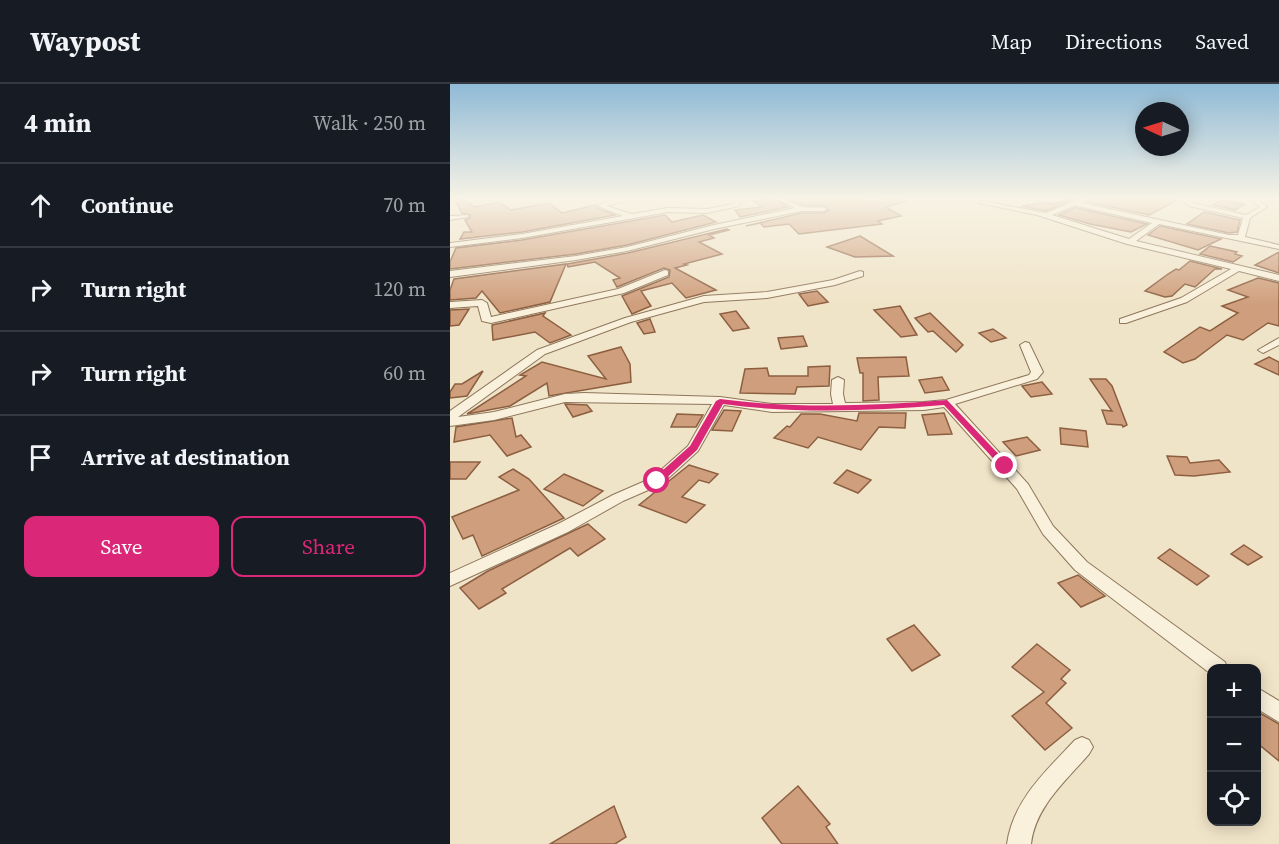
<!DOCTYPE html>
<meta charset="utf-8">
<style>
:root{--surface:#171b24;--page:#20242c;--text:#f1f3f6;--muted:#9ea1a6;--line:#363941;--accent:#db2777}
body{margin:0;font-family:"Source Serif 4",serif;background:var(--page);color:var(--text)}
.controls{position:absolute;right:18px;bottom:18px;display:grid;overflow:hidden;border-radius:12px;box-shadow:0 3px 15px #0003}
.controls button{width:54px;height:54px;display:grid;place-items:center;padding:0;border:0;border-bottom:2px solid var(--line);background:var(--surface);color:var(--text);font:30px sans-serif}
.compass{position:absolute;left:685px;top:18px;width:54px;height:54px;border-radius:50%;background:var(--surface);box-shadow:0 3px 15px #0003;rotate:274deg}
.stop{position:absolute;width:18px;height:18px;margin:-14px;border:4px solid #db2777;border-radius:50%;background:#fff}
.stop.end{background:#db2777;border-color:#fff;box-shadow:0 2px 6px #0008}
.list{margin:0;padding:0;list-style:none}
h2{display:flex;justify-content:space-between;align-items:center;height:78px;margin:0;padding:0 24px;font-size:26px}
h2 small{font-size:20px;font-weight:400;color:var(--muted)}
.list li{display:grid;grid-template-columns:39px 1fr auto;gap:18px;align-items:center;box-sizing:border-box;height:84px;padding:0 24px;border-top:2px solid var(--line)}
.list b{display:block;font-size:22px;white-space:nowrap}
.list em{font-size:20px;font-style:normal;color:var(--muted)}
.actions{display:flex;gap:12px;padding:18px 24px}
.actions a{flex:1;padding:14px 0;border:2px solid var(--accent);border-radius:12px;text-align:center;font-size:21px;color:var(--accent)}
.actions .main{background:var(--accent);color:#fff}
.icon{flex:none;width:33px;height:33px;fill:none;stroke:currentColor;stroke-width:2;stroke-linecap:round;stroke-linejoin:round}
.map{position:relative;flex:none;width:829px;height:760px;overflow:hidden}
header{display:flex;align-items:center;gap:36px;box-sizing:border-box;height:84px;padding:0 30px;background:var(--surface);border-bottom:2px solid var(--line)}
header strong{font-size:28px}
nav{display:flex;gap:33px;margin-inline-start:auto;font-size:21px}
main{display:flex}
aside{flex:1;background:var(--surface)}
.map>svg:first-child{display:block}
.building{fill:#cf9f7d;stroke:#8d5f41;stroke-width:1.5}
.lines{fill:none;stroke-linecap:round;stroke-linejoin:round}
.street-casing{stroke:#8d765c;stroke-width:2}
.street{fill:#faf1dc;fill-rule:evenodd}
.route{fill:#db2777}
</style>
<header>
<strong>Waypost</strong>
<nav><a>Map</a><a>Directions</a><a>Saved</a></nav>
</header>
<main>
<aside>
<h2>4 min<small>Walk · 250 m</small></h2>
<ul class="list">
<li><svg class="icon" aria-label="ahead" viewBox="0 0 24 24"><path d="M12 20V5M6 11l6-6 6 6"/></svg><div><b>Continue</b></div><em>70 m</em></li>
<li><svg class="icon" aria-label="right" viewBox="0 0 24 24"><path d="M7 20v-9h11M14 6l5 5-5 5"/></svg><div><b>Turn right</b></div><em>120 m</em></li>
<li><svg class="icon" aria-label="right" viewBox="0 0 24 24"><path d="M7 20v-9h11M14 6l5 5-5 5"/></svg><div><b>Turn right</b></div><em>60 m</em></li>
<li><svg class="icon" aria-label="arrive" viewBox="0 0 24 24"><path d="M6 21V4h12l-3 4 3 4H6"/></svg><div><b>Arrive at destination</b></div></li>
</ul>
<div class="actions"><a class="main">Save</a><a>Share</a></div>
</aside>
<div class="map">
<svg width="829" height="760" viewBox="0 0 829 760">
<rect width="100%" height="100%" fill="#f0e4c8"/>
<g class="building">
<path d="M4 114H14L24 123 49 118 61 126 99 119 112 129 146 121 147 124 165 131 72 148 10 155 14 148H22L15 136 20 134V131L12 129Z"/>
<path d="M323 114 338 123 290 133 285 126 312 123 303 117Z"/>
<path d="M336 114H415L421 119 427 114H456L457 117 436 123 451 132 428 137 432 140 349 150 339 140 314 143 310 139 296 142 352 129H374L379 126 375 122 353 121Z"/>
<path d="M620 114H626L596 127 572 122 596 118 604 120Z"/>
<path d="M645 114H724L726 117 699 131 638 118Z"/>
<path d="M771 116 795 120 785 126 763 121Z"/>
<path d="M626 123 627 124 697 140 681 148 640 140 609 131Z"/>
<path d="M754 128 790 136 787 148 779 149 737 140Z"/>
<path d="M215 131 222 138 253 131 266 138 177 161 126 170 0 185V178L6 164 72 156Z"/>
<path d="M710 142 771 155 748 166 698 151Z"/>
<path d="M277 145 279 146 259 151 264 154 249 158 272 170 234 180 237 181 225 184 266 206 236 214 222 199 191 207 201 222 182 230 172 212 219 193 220 186 214 184 167 203 163 196 170 194 145 178 118 183 117 180 178 169Z"/>
<path d="M410 152 443 172 405 173 377 163Z"/>
<path d="M760 162 787 168 785 170 792 172 783 178 750 170Z"/>
<path d="M829 168V189L805 181Z"/>
<path d="M740 177 772 185H765L745 203 735 200 722 212 715 213 695 207 718 190 726 185 729 186Z"/>
<path d="M116 180 100 218 50 229 32 207 26 214 0 216V206L4 195Z"/>
<path d="M808 194 829 199V242L818 239 793 256 777 251 745 275 733 279 714 268 750 243 760 247 788 229 772 222 798 213 778 206Z"/>
<path d="M367 207 378 218 358 222 349 210Z"/>
<path d="M450 222 467 251 451 253 424 226Z"/>
<path d="M19 225 9 241 0 242V226Z"/>
<path d="M286 227 299 244 283 247 270 230Z"/>
<path d="M95 229 93 232 121 251 100 259 85 248 43 256 42 241Z"/>
<path d="M480 229 513 261 506 268 483 247 478 248 465 234Z"/>
<path d="M200 235 205 248 194 250 187 239Z"/>
<path d="M543 245 556 254 541 258 529 249Z"/>
<path d="M353 252 357 262 331 265 328 254Z"/>
<path d="M171 263 180 280 181 298 99 312 97 299 60 322 17 330 76 292 70 291 92 278 156 295 138 272Z"/>
<path d="M456 273 459 292 428 293 429 316 413 317V289H410L407 274Z"/>
<path d="M819 273 829 278V291L805 280Z"/>
<path d="M380 282 379 302 347 303 345 310 290 309 295 285 317 284 319 292H358V283Z"/>
<path d="M33 287 17 312 0 314V308L5 300H12Z"/>
<path d="M492 293 499 306 475 309 469 296Z"/>
<path d="M640 295H656L662 302 677 341 673 343 672 341 657 340 652 326 662 327Z"/>
<path d="M592 298 602 310 581 313 572 302Z"/>
<path d="M115 320 137 321 142 327 123 333Z"/>
<path d="M274 326 291 327 282 347 262 346Z"/>
<path d="M409 329H456L455 344 429 343 411 366 368 353 358 364 324 354 337 342 340 343 351 330H370L407 337Z"/>
<path d="M494 329 502 350 478 351 472 331Z"/>
<path d="M227 330 253 331 246 343H221Z"/>
<path d="M62 334 66 353 71 351 81 363 57 372 40 351 4 358 6 343Z"/>
<path d="M610 344 636 347 638 363 611 360Z"/>
<path d="M577 353 590 366 566 372 553 358Z"/>
<path d="M717 372 737 373 740 379 769 376 780 388 744 392 725 391Z"/>
<path d="M0 378H30L16 395H0Z"/>
<path d="M239 381 268 390 259 399 249 396 232 413 255 421 236 439 189 421Z"/>
<path d="M63 385 79 395 114 434 32 472 23 451 13 455 2 433 69 406 49 393Z"/>
<path d="M397 386 421 396 408 409 384 399Z"/>
<path d="M114 390 153 407 133 422 94 405Z"/>
<path d="M138 440 155 455 128 472 120 464 52 505 56 509 29 525 10 504 38 487Z"/>
<path d="M794 461 812 473 798 481 781 470Z"/>
<path d="M720 465 759 492 747 501 708 474Z"/>
<path d="M628 491 655 512 631 523 608 499Z"/>
<path d="M464 541 490 571 462 587 437 555Z"/>
<path d="M587 560 620 586 611 595 616 599 596 619 622 644 595 666 562 632 594 608 562 583Z"/>
<path d="M808 628 829 640V677L807 659V630Z"/>
<path d="M348 702 380 740 376 743 388 760H332L312 734Z"/>
<path d="M164 722 176 753 165 760H100Z"/>
</g>
<g class="lines">
<g class="street-casing">
<g id="street">
<path d="M188 114 156 122 182 130 218 124 257 125 284 120 287 114H293L289 122 257 129 218 128 72 154 0 163V159L72 150 173 132 148 122 160 115Z"/>
<path d="M325 114C336 114 343 121 353 123 361 125 370 121 377 125L374 127H352L264 145 177 167 126 176 0 193V187L126 172 177 163 264 141 345 124Z"/>
<path d="M417 114H425V115L422 117Z"/>
<path d="M632 114 638 115 632 119 779 151H788L793 134 739 122 726 114H734L743 119 796 131 810 123 799 114H806L817 123 800 134 795 153 829 161V165L709 140 686 157 829 191V197L789 187 737 218 676 239H670V235L731 214 781 185 677 160 587 131 529 119 532 117 596 129ZM626 121 628 122 702 139 679 155 602 131Z"/>
<path d="M18 131V133L0 136V132Z"/>
<path d="M215 186 218 187V191L174 209 41 239 32 237 28 222 0 224V218L32 216 37 219 41 233 168 205Z"/>
<path d="M410 187 413 188V192L385 201 317 214 254 218 181 238 95 270 8 333 44 328 115 310 134 309 270 313 322 320H383L381 310 382 296 388 293 394 296 393 310 395 319 474 318 496 316 579 291 581 288 570 261 575 258 579 259 593 288 587 295 505 320 578 400 603 442 637 478 775 578 777 584H762L761 590 625 486 593 450 567 405 494 323 474 326 322 328 274 321 248 367 212 400 173 417 118 448 0 502V489L108 440 163 411 202 394 238 362 262 320 115 318 44 336 0 342V327L87 266 175 234 254 212 317 208 383 196Z"/>
<path d="M829 254V261L813 269 808 266Z"/>
<path d="M806 603 829 617V638L806 624Z"/>
<path d="M632 653 639 656 643 663 639 670C616 697 585 723 581 760H557C563 716 596 687 625 656Z"/>
</g>
</g>
<use href="#street" class="street"/>
</g>
<linearGradient id="sky" x2="0" y2="1"><stop stop-color="#8fbad6"/><stop offset="0.52" stop-color="#f8f3e6"/><stop offset="1" stop-color="#f8f3e6" stop-opacity="0"/></linearGradient>
<rect width="829" height="220" fill="url(#sky)"/>
<path class="route" d="M270 315C347 325 420 322 497 316L560 382 552 384 494 321C420 327 347 330 273 320L247 366 211 399H204V394L240 362 266 317Z"/>
</svg>
<div class="controls">
<button>+</button>
<button>−</button>
<button><svg class="icon" aria-label="locate" viewBox="0 0 24 24"><circle cx="12" cy="12" r="6"/><path d="M12 2v4M12 18v4M2 12h4M18 12h4"/></svg></button>
</div>
<svg class="compass" viewBox="-18 -18 36 36"><path d="M0-13l5 13h-10z" fill="#e53935"/><path d="M0 13l5-13h-10z" fill="#9ea1a6"/></svg>
<div class="stop" style="left:207px;top:397px"></div>
<div class="stop end" style="left:555px;top:382px"></div>
</div>
</main>
